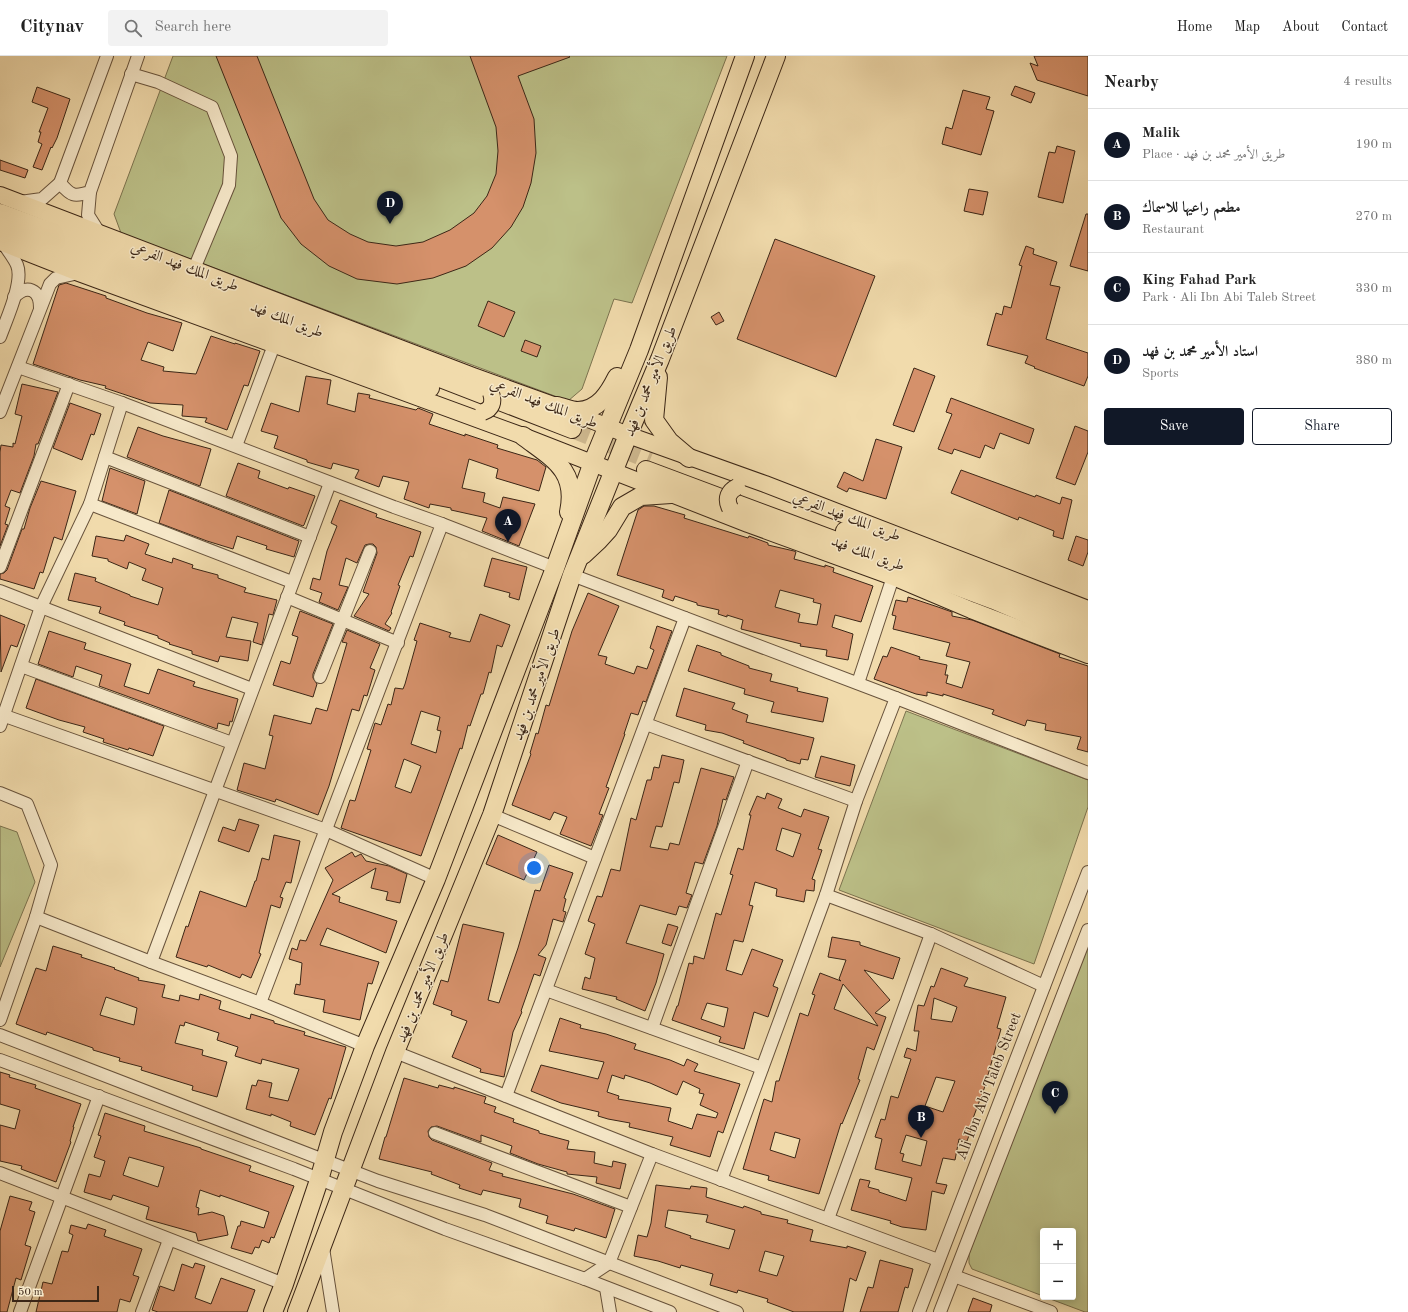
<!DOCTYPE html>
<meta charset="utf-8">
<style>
:root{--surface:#fff;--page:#f2f2f2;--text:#222;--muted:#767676;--line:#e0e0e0;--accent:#111827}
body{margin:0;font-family:"Old Standard TT",Amiri,serif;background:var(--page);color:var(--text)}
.controls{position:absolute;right:12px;bottom:12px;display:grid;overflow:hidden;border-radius:4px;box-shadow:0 2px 10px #0003}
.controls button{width:36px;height:36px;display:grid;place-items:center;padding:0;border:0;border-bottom:1px solid var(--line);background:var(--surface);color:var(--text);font:20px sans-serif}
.scale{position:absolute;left:12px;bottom:10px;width:87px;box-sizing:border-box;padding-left:4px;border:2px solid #3b2616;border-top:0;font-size:11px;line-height:14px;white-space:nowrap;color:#3b2616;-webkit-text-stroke:3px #f6e8c9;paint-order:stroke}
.you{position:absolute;left:534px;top:812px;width:14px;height:14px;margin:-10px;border:3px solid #fff;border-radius:50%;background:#1a73e8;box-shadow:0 0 0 6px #1a73e833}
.badge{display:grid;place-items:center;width:26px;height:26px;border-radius:50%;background:var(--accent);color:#fff;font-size:13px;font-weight:700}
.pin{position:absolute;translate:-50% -33px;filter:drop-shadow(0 1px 2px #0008)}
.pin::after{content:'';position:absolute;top:21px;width:14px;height:12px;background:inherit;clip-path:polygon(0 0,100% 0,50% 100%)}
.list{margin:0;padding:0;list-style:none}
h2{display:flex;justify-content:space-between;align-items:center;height:52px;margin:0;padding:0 16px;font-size:17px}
h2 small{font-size:13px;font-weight:400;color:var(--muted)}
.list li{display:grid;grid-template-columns:26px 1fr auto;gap:12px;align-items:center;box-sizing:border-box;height:72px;padding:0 16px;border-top:1px solid var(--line)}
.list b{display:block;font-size:15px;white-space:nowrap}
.list p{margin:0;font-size:13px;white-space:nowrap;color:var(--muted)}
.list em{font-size:13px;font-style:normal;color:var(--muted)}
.actions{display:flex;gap:8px;padding:12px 16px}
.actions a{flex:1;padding:9px 0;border:1px solid var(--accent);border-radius:4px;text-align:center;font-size:14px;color:var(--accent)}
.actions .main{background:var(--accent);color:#fff}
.icon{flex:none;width:22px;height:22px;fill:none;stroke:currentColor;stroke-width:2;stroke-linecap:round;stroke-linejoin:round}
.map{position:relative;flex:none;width:1088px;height:1256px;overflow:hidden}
header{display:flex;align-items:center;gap:24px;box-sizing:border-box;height:56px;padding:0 20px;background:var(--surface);border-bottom:1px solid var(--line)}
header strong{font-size:19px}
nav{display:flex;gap:22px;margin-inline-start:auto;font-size:14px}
.search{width:280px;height:36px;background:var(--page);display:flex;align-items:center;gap:10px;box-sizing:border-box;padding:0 14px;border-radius:4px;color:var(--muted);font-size:15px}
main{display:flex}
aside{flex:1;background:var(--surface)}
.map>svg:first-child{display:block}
.green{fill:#bcc088;stroke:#7c734f}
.building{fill:#d5916b;stroke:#3b2616;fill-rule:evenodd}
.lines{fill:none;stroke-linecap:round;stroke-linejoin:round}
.highway-tunnel{stroke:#cdb78e;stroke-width:18;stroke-dasharray:18 9;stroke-linecap:butt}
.minor-casing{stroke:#68533c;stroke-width:14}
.major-casing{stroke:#3b2616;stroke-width:18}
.highway-casing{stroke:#3b2616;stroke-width:20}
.minor{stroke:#f6e8c9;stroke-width:12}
.major{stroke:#f1dbac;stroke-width:16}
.highway{stroke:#f1dbac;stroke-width:18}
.major-bridge-casing{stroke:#3b2616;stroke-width:18;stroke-linecap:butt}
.major-bridge{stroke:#f1dbac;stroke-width:16}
.labels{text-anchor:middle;stroke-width:3;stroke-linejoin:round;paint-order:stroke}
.street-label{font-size:15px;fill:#3b2616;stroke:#f6e8c9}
</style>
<header>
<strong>Citynav</strong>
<div class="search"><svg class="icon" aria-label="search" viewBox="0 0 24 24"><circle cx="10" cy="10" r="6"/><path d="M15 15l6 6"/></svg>Search here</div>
<nav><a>Home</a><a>Map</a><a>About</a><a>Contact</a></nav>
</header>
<main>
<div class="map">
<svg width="1088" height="1256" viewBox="0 0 1088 1256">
<rect width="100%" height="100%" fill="#f1dbac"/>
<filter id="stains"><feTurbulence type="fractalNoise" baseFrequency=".005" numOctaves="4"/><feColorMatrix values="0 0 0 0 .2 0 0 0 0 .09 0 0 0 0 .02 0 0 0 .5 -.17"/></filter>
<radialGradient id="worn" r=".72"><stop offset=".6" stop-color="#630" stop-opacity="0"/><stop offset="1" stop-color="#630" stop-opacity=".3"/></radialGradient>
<g class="green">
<path d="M173 0H727L632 247 614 243 582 333 568 345 121 177 114 158Z"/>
<path d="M906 655 1088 724V751L1034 908 839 834Z"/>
<path d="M0 770 17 776 35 826 0 911Z"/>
<path d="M1088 886V1256H1085L1045 1241H1073V1175H1043V1240L972 1213 969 1207V1198Z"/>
</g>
<g class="building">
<path d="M216 0H257L314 143 328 164 350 178 368 186 396 190 423 186 450 174 474 157 487 140 496 118 498 95 496 71 470 0H569L570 1 518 20 534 63 536 97 531 127 523 151 511 171 492 192 466 210 433 222 397 228 357 223 329 210 301 188 281 162Z"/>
<path d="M1034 0H1088V40L1037 24 1030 7 1038 10Z"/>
<path d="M1015 30 1035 37 1031 47 1011 39Z"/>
<path d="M37 31 70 43 57 82 52 92 51 91 42 114 33 111 42 88 38 86 41 76H39L48 52 32 46Z"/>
<path d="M963 34 990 41 986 53 994 55 981 99 942 88 946 71 952 73Z"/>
<path d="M1057 90 1075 95 1063 147 1038 141 1049 96 1055 97Z"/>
<path d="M0 104 28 114 25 122 0 114Z"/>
<path d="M969 133 988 136 983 159 964 155Z"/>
<path d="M1086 158H1088V215L1070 210Z"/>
<path d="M775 183 875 220 836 321 737 283Z"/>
<path d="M1026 190 1034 193 1033 198 1057 206 1050 229 1060 231 1046 283 1088 297V320L1084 330 1034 312 1035 311 1025 307 1028 300 987 289 996 257 1002 259 1004 250 1011 252 1022 210 1019 209Z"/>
<path d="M66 227 106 240V242L147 257 182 267 173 295 148 286 141 304 164 311 163 315 196 318 211 280 235 288V287L260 295 248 330 244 329 227 374 205 366 207 362 182 360 183 349 150 347 105 332 106 330 80 324 33 308 59 229Z"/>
<path d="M488 245 515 256 504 281 478 270Z"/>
<path d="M719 256 724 265 716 269 711 261Z"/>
<path d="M525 284 541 290 537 301 521 295Z"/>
<path d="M914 312 935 320 914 376 893 369Z"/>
<path d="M306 320 331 324 327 348 355 356 358 337 370 339 369 342 416 354 418 352 433 358 429 368 465 380V378L498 389 497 392 537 404 546 411 539 435 496 422 498 413 469 403 462 432 485 437 483 446 500 452 503 441 535 448 519 490 482 475 487 462 451 454V452L430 448 429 452 404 443 409 426 383 420 379 431 355 422 359 414 333 407 331 413 307 406V404L274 392 278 380 261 375 271 347 299 356Z"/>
<path d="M22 328 58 336 38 388H36L34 400 20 437 11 434 5 450 10 452 5 468 8 469 0 490V396L1 389 13 391V387L15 388 22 360 15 358Z"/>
<path d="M951 342 1034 373 1029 388 1000 377 994 393 985 389 980 402 954 393 952 398 938 393 952 358 946 356Z"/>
<path d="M70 347 101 358 94 379 91 378 82 404 53 392Z"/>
<path d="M1075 370 1088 375V396L1075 429 1056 422Z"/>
<path d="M138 371 163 380 211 393 200 430 127 401Z"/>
<path d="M876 383 902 391 886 443 849 432 847 436 837 431 844 416 863 425Z"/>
<path d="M238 407 260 415 258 422 288 433 289 431 315 440 304 469 303 470 226 440Z"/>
<path d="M110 412 145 425 137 458 102 445Z"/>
<path d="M961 414 1035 441 1036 439 1060 448 1062 441 1072 444 1063 483 1053 480 1054 475 1019 461 1018 464 951 437Z"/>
<path d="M41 425 76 435 62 484 54 481 43 517 40 516 34 533 0 523V518L4 517 7 514 22 473H24L30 452Z"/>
<path d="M169 434 299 485 294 501 266 493 267 490 237 480 233 493 207 485 159 467Z"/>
<path d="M340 444 377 458 376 461 421 476 413 501 410 500 398 529 400 530 391 556 392 557 385 568 391 572 389 575 354 560 369 538 363 536 377 497 376 491 373 488H369L365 489 357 507 346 502 339 529 348 531 338 554 319 546 322 537 310 533 313 522 320 524 327 495 337 470 331 467Z"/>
<path d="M644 450H654L685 459 684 462 748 482 749 480 768 487V489L794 495 796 496 794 503 825 511V509L834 512 833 516 873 530 861 566 835 559 832 571 853 578 848 604 826 600 827 594 800 590 801 588 741 573 743 564 727 559V561L718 558 719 554 697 549V547L675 540 673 545 662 541 664 534 617 519 638 454ZM780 534 814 543 813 546 821 548 817 569 798 566 800 558 775 551Z"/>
<path d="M126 479 149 488 145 498 172 507 173 502 193 509 192 512 218 519V522L246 532 244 536 277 544 273 559 269 558 262 589 253 586 258 567 232 561 226 581 251 585 248 605 220 600 218 606 192 598V595L169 588 170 587 158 582V580L124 569 125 566 99 557 101 551 68 544 75 517 96 522 95 525 130 539V540L158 549 163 532 142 524 146 513 129 506 127 513 108 505V503L92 500 96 480 124 485Z"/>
<path d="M1076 480 1088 484V496L1083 510 1068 504Z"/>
<path d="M492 502 527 511 519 544 509 541 510 537 484 530Z"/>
<path d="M588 537 619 550 598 599 607 601 605 608 634 618 637 610 647 613 654 594 650 592 657 570 672 575 646 646 643 645 638 659 631 657 624 678H625L606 731 609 732 599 758 603 759 591 790 560 778 567 761 554 756 550 764 512 749 531 698 530 697 536 677 538 678 546 649 549 650 572 575Z"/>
<path d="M908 541 938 551 952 556V560L972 564 1060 598 1059 601 1088 610V696L1077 693 1081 681 1045 674 1046 668 1027 664 1025 670 992 658 994 654 943 638V640L927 636V640L916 638 874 623 883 600 887 601 891 591 920 601 919 603 947 609 945 619H948L946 627 962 632 970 606 946 600 950 587 893 573 896 560 892 559 896 544 907 546Z"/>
<path d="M300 555 333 568 313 618V622L317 628 313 641 273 629 281 605 290 608 298 581 292 579Z"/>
<path d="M480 558 510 569 502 591 497 589 491 617 489 616 483 638H481L470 670 468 669 462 693 460 692 421 800 341 772 350 744 355 745 371 694 367 693 375 667 381 669 388 648 391 649 395 632 403 633 405 628 417 585 414 584 420 567 451 577 449 581 470 586ZM421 655 440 661 437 674 441 675 436 697 411 688ZM404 703 421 710 411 737 395 731Z"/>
<path d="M0 559 25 569 17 591 11 589 1 616Z"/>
<path d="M347 574 380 588 370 612 375 614 367 640 364 639 359 655 352 653 329 730 318 759 276 743 275 746 237 734 244 707 265 713 273 680 269 679 274 659 311 668 316 652 327 655 347 587 342 586Z"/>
<path d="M49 575 86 587 84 593 131 608 124 630 149 638 158 613 195 626 193 630 238 643 232 666 230 665 229 670 218 667 217 673 99 630 102 619 76 610 73 621 38 608Z"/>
<path d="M697 589 721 597V599L749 610V612L772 618 770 625 798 632 797 635 828 642 823 666 771 656 774 646 744 638 745 633 688 615Z"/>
<path d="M36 623 164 670 153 700 129 692 128 694 103 686 104 683 83 676 85 671 59 664 26 652Z"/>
<path d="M684 632 735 647 732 653 748 659 746 666 814 682 808 704 801 703 800 708 786 704V703L743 687 744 685 722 677 705 674 706 669 676 660Z"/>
<path d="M662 699 684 704 679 727 674 726 662 771 656 770 650 791 668 794 670 787 679 789 701 712 734 721 726 744 723 743 717 770 703 808 695 806 686 837 692 839 687 852 679 850 676 859 640 849 626 887 664 898 656 927 645 955 616 943 617 941 582 933 585 921 590 923 595 902 585 898 595 868 588 865 597 840 602 841 611 813 620 815 631 762 636 764 647 724H651L654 711 659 712Z"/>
<path d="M821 700 855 709 850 730 815 721Z"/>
<path d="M767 737 782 743 778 752 801 761 804 753 829 761 818 793 822 794 812 823 815 824 814 835 806 834 804 846 776 840 777 833 755 826 749 849 753 850 743 886 734 884 726 914 742 919 752 893 783 904 773 930 778 932 768 961 754 956 744 993 719 986 721 981 672 964 677 950H678L689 907 693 908 694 900 704 903 716 857 721 859 733 819 730 818 738 792 743 794 751 759H749L757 740 765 743ZM782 772 801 778 793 801 776 794ZM707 947 728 952 724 971 701 963Z"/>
<path d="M239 763 259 769 249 796 218 785 223 771 235 775Z"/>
<path d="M274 779 300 785 291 827 286 826 280 841 283 842 280 852 271 849 259 897 261 898 251 922 242 918 240 922 208 909 207 911 176 901 186 870 188 871 200 835 246 851 255 825H256L262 802 269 804Z"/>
<path d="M498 779 537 796 524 824 486 808Z"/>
<path d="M352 796 355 801 361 798 366 805 389 810 407 818 400 847 386 844 388 836 371 832 376 812 332 838 340 841 339 846 397 865 386 897 327 872 320 889 379 906 372 928 368 927 360 964 323 956 325 944 294 938 296 928 300 929 302 907 289 903 292 892 297 894 300 884 306 885 333 824 325 812Z"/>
<path d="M549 809 573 817 564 842 566 843 563 855 566 856 563 866 553 863 546 889 538 899 546 902 540 920 534 918 521 955 522 956 513 976 504 1021 480 1016 481 1013 452 1001 467 965 451 959 452 955 433 948 441 924 448 926 463 868 504 877 488 944 499 947 518 892 535 834 540 835Z"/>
<path d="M668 868 678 871 671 890 662 887Z"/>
<path d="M832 881 860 886V889L900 902 893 923 864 914 890 944 875 957 886 961 874 994 867 991 858 1023 860 1024 842 1068 841 1067 819 1138 768 1124 769 1120 743 1113 764 1043 772 1046 776 1025H779L800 957 808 960 815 939 812 938 820 917 841 925 839 923 846 904 828 901ZM843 928 871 960 878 970 834 953ZM775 1076 800 1083 795 1102 770 1094Z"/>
<path d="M53 890 82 899 81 901 115 912 114 913 139 922 138 924 165 929 162 941 179 945 180 939 199 944 200 938 221 945 219 953 250 963 251 958 274 965V967L305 976 304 979 346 991 331 1043 329 1042 315 1079 290 1070 291 1066 271 1058V1060L246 1053 252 1029 256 1030 258 1024 272 1027 269 1041 288 1045 299 1013 262 1003 261 1008 235 1000 238 991 217 984 219 977 185 966 184 970 180 969 175 987 203 994 202 999 227 1006 217 1041 192 1034 193 1030 141 1014 142 1011 119 1005 120 1002 93 994V992L47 976 46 979 16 968 36 912 46 915ZM106 941 137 952 134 969 100 959Z"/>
<path d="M941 912 968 922 964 930 1006 941 997 972 1001 973 984 1033 972 1065 974 1066 967 1085 959 1083 955 1104 943 1102 936 1127 947 1129 944 1138 932 1135 926 1174 902 1171 890 1167 891 1165 851 1154 860 1123 870 1125 868 1131 879 1134V1136L906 1145 912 1122 875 1113 882 1083 875 1081 881 1063 885 1064 891 1040 898 1042 911 1003 904 1001 907 992 916 995 919 975H914L918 949 924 950 931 930 934 931ZM934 942 957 951 952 966 931 963ZM936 1021 955 1025 943 1056 925 1050ZM906 1079 927 1085 921 1110 902 1105 904 1098 900 1097Z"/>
<path d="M560 962 581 969 580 972 606 978 636 988 634 993 670 1004 684 1010 687 1003 698 1008 694 1015 740 1028 723 1077 718 1075 710 1101 670 1089 673 1081 629 1071 630 1067 608 1063 598 1060 599 1056 561 1047 531 1035 541 1009 598 1023 604 1006 549 995ZM612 1019 624 1023 625 1019 650 1027 677 1039 683 1025 700 1033 699 1037 704 1038 700 1049 718 1057 716 1062 697 1058 692 1073 668 1065 671 1052 618 1043 619 1040 607 1036Z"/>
<path d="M0 1016 10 1019 9 1021 36 1029 35 1032 81 1048 73 1071H74L70 1085 71 1086 56 1126 21 1113 22 1110 0 1105V1069L15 1073 20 1054 0 1048Z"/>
<path d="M404 1022 438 1032 439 1029 454 1033V1031L486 1041 484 1047 496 1051 494 1056 514 1063 513 1066 539 1075V1077L569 1085 567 1093 595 1096 594 1107 612 1111 613 1105 626 1108 620 1133 596 1127 597 1121 567 1118V1116L538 1108 510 1097 512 1090 481 1079V1086L437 1070 431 1071 428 1075 429 1081 432 1084 492 1107 489 1114 503 1118 502 1120 573 1138 615 1153 606 1182 575 1172 574 1175 546 1167 548 1160 519 1151 521 1143 483 1134 481 1139 459 1132 460 1129 431 1118 432 1116 379 1103 385 1081H386Z"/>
<path d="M105 1057 145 1070 144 1075 201 1092V1093L251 1110 249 1115 294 1130 274 1182 271 1181 269 1187 262 1184 259 1192 255 1191 252 1198 231 1192 238 1170H240L241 1165 264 1172 269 1156 220 1139V1141L200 1134 196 1151 199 1152 198 1159 212 1156 224 1160 228 1179 198 1185 196 1177 146 1163 149 1151 113 1139 111 1144 84 1136 89 1118 100 1121 105 1105 94 1101 101 1080 98 1079ZM129 1101 164 1111 158 1131 123 1119Z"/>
<path d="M656 1129 690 1133 691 1130 707 1132 706 1141 743 1152 744 1150 761 1156V1158L788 1164 787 1167 813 1174 810 1185 847 1192V1190L866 1196 856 1225 850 1222 843 1256H794L767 1246 768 1243 738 1234 737 1237 710 1229 713 1218 681 1209 680 1212 658 1205 634 1200 638 1179 647 1181 651 1167ZM668 1154 708 1159 706 1166 735 1174 729 1193 690 1182 691 1180 665 1171ZM765 1195 784 1200 777 1220 759 1215Z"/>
<path d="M10 1140 32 1146 29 1154 35 1156 25 1189 31 1191 21 1224 16 1222 7 1256H0V1175Z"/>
<path d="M88 1168 106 1174 104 1180 142 1193 133 1219 139 1221 130 1246 120 1243 117 1256H36L43 1226 52 1228 62 1195 68 1196 73 1179 69 1177 71 1169 86 1173Z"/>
<path d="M880 1204 913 1213 908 1232 905 1231 898 1256H860L868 1231 873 1232Z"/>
<path d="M195 1207 205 1210 195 1242 211 1248 221 1222 255 1234 247 1256H158L152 1254 160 1230 174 1235 182 1208 193 1212Z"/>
<path d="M973 1242 992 1249 990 1256H968Z"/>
</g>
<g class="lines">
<path class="highway-tunnel" d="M572 373 650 404"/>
<g class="minor-casing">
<g id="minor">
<path d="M107 0 60 127C71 140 74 141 90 136L138 0"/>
<path d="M131 18 158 26 212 51 231 100 229 129 194 213"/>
<path d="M90 136 88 159 100 178"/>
<path d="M20 146 42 143 60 127"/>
<path d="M14 241C27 228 40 233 40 252"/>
<path d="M0 281C6 264 24 226 17 209 14 202 8 195 4 188"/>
<path d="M18 311 122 347 394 451 442 468 555 512"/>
<path d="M0 356 50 228 56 222 79 217"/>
<path d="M236 390 274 289"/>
<path d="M105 401 310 481"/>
<path d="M90 448 292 526"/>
<path d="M0 511 69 328"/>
<path d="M572 519 896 642 1088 717"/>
<path d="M0 535 252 633"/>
<path d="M287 541 398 587"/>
<path d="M21 610 232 687"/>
<path d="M320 621 370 495"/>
<path d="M858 627 893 521"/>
<path d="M5 660 326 774 436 823"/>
<path d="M646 668 856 745"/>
<path d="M0 670 41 551 90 448 122 347"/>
<path d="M0 737 27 748 51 809 36 861 0 964"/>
<path d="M492 759 595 802"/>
<path d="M826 839 931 878 1044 930"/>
<path d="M36 861 151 906 260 947 365 990"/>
<path d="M151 906 330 427"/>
<path d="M546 934 762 1012"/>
<path d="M260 947 442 468"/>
<path d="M652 972 748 705"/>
<path d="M0 979 378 1125 485 1159 737 1256"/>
<path d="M395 996 652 1098 938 1204"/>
<path d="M0 1004 294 1113 445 1173 585 1223 670 1256"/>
<path d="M506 1040 685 562"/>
<path d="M435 1077 631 1151"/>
<path d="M0 1117 284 1228"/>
<path d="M721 1124 826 839 856 745 896 642"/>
<path d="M828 1163 931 878"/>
<path d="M323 1192 333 1256"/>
<path d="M954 1220 1051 1256"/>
<path d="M585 1223 609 1207 652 1098"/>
<path d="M606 1232 610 1256"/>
<path d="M20 1256 99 1040"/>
<path d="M142 1256 169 1184"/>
<path d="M919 1256 1088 816"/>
<path d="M940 1256 1088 874"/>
</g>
</g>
<g class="major-casing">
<g id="major">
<path d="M0 139 473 320 556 350 628 379 765 428 1088 553"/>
<path d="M0 186 79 217 523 380 748 468 893 521 971 554 1088 599"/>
</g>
</g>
<g class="highway-casing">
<g id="highway">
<path d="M0 157 288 263 572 373"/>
<path d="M0 171 430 332"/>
<path d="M658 321 654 364 669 385 689 402"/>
<path d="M556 350C563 351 571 355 578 355 599 354 609 337 617 321"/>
<path d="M523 380C552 402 578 414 569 456"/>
<path d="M646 414 994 544 1088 584"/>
<path d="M845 475 998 531 1088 567"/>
<path d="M583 499 598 485 608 474 622 451 641 440 671 438"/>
<path d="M273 1256 284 1228 319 1124 333 1076 365 990 436 823 555 512 593 406 639 294 745 0"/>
<path d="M297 1256 395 996 492 759 572 519 628 379 660 303 776 0"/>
</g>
</g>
<use href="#minor" class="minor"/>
<use href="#major" class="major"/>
<use href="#highway" class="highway"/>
<g class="major-bridge-casing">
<g id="major-bridge">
<path d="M483 356C492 353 494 346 491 337"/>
<path d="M730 452C725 442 729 435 737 431"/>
</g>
</g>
<use href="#major-bridge" class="major-bridge"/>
</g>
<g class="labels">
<g class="street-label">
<text transform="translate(185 210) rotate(21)" y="5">طريق الملك فهد الفرعي</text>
<text transform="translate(287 263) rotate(21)" y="5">طريق الملك فهد</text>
<text transform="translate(650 325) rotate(-68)" y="5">طريق الأمير محمد بن فهد</text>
<text transform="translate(544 347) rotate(21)" y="5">طريق الملك فهد الفرعي</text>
<text transform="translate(847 460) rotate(21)" y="5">طريق الملك فهد الفرعي</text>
<text transform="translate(868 497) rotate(20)" y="5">طريق الملك فهد</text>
<text transform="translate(536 628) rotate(-71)" y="5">طريق الأمير محمد بن فهد</text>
<text transform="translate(422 931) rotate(-68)" y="5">طريق الأمير محمد بن فهد</text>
<text transform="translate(988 1030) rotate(-69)" y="5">Ali Ibn Abi Taleb Street</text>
</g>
</g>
<rect width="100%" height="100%" filter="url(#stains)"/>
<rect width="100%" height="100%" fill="url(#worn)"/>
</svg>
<div class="controls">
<button>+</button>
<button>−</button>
</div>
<div class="scale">50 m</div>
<div class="you"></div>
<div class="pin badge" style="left:508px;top:486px">A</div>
<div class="pin badge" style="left:921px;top:1082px">B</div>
<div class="pin badge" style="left:1055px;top:1058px">C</div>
<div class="pin badge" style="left:390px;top:168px">D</div>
</div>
<aside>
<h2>Nearby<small>4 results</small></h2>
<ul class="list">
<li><span class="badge">A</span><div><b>Malik</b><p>Place · طريق الأمير محمد بن فهد</p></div><em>190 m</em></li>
<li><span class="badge">B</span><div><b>مطعم راعيها للاسماك</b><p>Restaurant</p></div><em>270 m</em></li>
<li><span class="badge">C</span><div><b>King Fahad Park</b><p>Park · Ali Ibn Abi Taleb Street</p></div><em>330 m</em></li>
<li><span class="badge">D</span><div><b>استاد الأمير محمد بن فهد</b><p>Sports</p></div><em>380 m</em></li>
</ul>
<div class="actions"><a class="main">Save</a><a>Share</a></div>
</aside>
</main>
